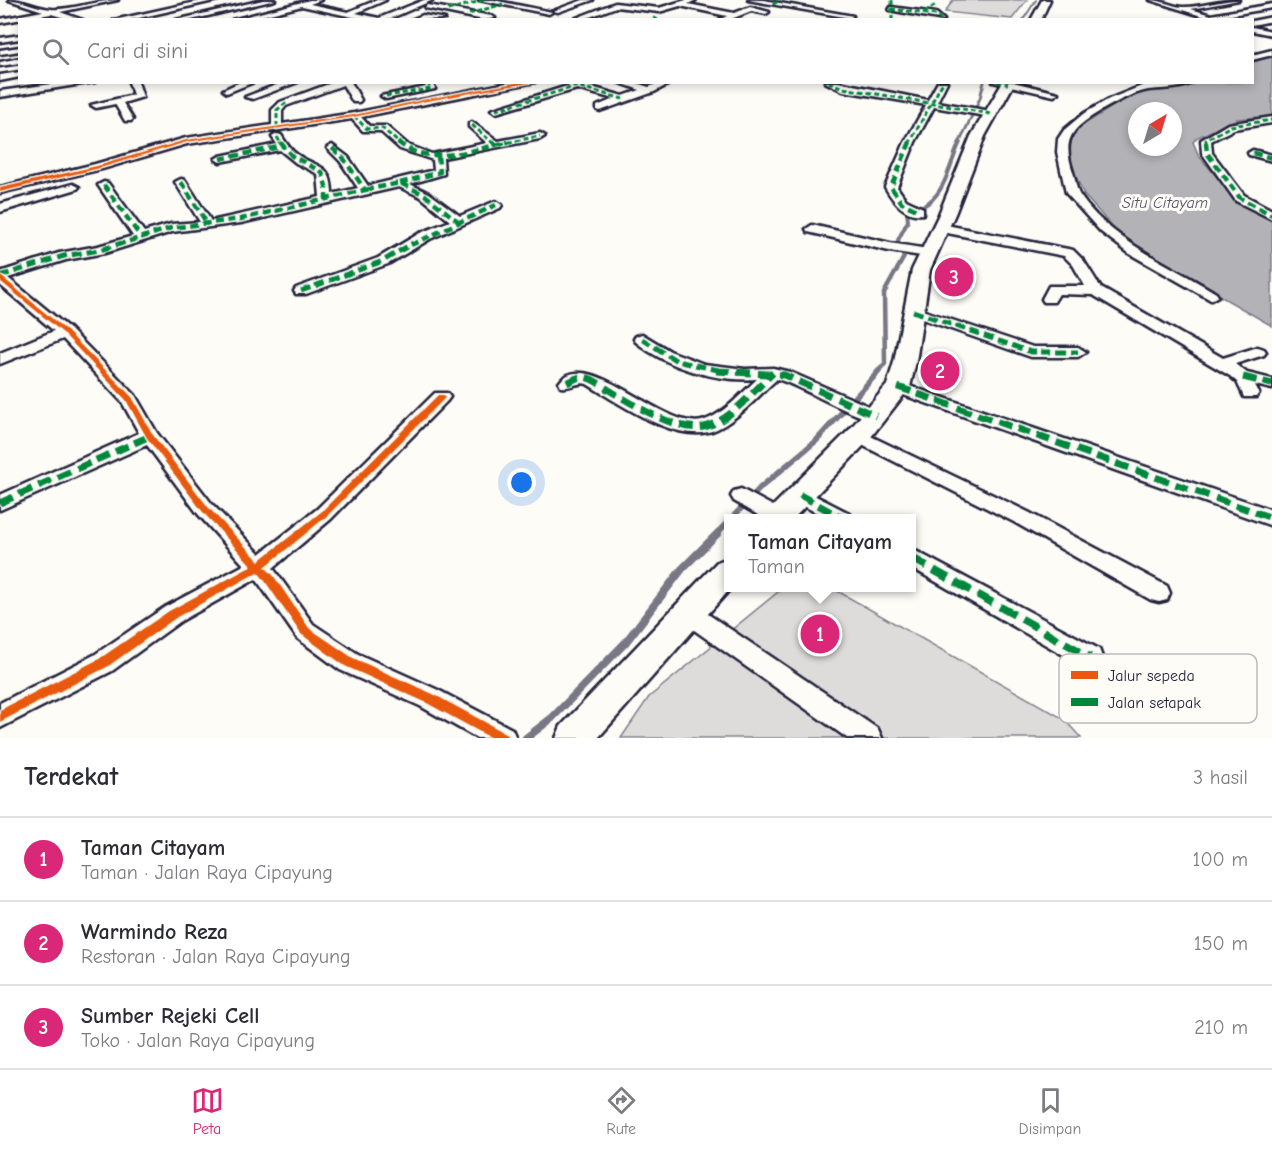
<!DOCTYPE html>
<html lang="id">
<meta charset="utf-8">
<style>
:root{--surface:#fff;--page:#f2f2f3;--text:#2b2b33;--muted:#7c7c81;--line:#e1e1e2;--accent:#db2777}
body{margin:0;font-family:"Comic Neue",sans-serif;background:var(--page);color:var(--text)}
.compass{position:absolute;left:1128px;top:102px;width:54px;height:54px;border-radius:50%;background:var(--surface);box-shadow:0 3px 9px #0003;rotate:38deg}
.you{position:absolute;left:522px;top:483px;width:21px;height:21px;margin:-15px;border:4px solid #fff;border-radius:50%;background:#1a73e8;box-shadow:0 0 0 9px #1a73e833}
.badge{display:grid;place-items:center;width:39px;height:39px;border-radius:50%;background:var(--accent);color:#fff;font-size:20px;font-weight:700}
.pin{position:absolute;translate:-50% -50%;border:3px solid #fff;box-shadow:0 2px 6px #0006}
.popup{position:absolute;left:724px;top:514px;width:192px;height:78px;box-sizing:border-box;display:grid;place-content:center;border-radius:0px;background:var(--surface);filter:drop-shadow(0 2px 4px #0005);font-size:20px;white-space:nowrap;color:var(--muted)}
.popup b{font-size:22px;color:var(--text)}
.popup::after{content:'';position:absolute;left:50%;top:100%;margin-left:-12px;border:12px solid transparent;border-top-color:var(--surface)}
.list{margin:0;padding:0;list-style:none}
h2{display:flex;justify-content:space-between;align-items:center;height:78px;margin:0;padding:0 24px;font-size:26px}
h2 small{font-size:20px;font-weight:400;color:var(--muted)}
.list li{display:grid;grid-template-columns:39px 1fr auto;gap:18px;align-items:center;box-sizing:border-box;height:84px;padding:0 24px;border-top:2px solid var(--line)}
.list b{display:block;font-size:22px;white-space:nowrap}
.list p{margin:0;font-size:20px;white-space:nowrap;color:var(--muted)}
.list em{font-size:20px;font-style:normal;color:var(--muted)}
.icon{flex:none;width:33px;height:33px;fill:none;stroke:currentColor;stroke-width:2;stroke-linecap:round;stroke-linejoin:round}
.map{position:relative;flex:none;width:1272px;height:738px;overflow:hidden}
.search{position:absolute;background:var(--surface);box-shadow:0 3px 9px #0003;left:18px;right:18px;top:18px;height:66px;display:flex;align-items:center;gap:15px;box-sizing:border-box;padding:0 21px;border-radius:0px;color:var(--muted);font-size:22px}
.sheet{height:330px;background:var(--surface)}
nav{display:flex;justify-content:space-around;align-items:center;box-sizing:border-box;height:84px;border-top:2px solid var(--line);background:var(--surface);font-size:16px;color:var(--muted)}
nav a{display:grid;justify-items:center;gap:3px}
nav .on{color:var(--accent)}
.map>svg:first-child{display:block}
.green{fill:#dddcdb;stroke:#807f8b;stroke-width:1.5}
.water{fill:#b2b2b7;stroke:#787885;stroke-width:1.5;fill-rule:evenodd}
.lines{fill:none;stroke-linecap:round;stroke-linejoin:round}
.stream-far5{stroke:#787885;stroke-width:2}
.stream-far4{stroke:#787885;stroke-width:3}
.stream-far3{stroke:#787885;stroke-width:4}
.stream-far2{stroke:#787885;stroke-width:4.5}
.stream-far1{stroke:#787885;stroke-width:6}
.stream{stroke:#787885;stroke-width:8}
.street-casing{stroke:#22223b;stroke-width:5}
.secondary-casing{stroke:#22223b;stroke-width:5}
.street{fill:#fdfcf7;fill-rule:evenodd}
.secondary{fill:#fdfcf7;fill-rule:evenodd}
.quiet-far4{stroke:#00873e;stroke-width:3;stroke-dasharray:5 3;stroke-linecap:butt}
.quiet-far3{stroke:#00873e;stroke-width:4.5;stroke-dasharray:8 4.5;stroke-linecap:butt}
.quiet-far2{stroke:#00873e;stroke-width:5;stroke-dasharray:10 5;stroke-linecap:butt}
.quiet-far1{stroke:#00873e;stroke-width:7;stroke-dasharray:14 7;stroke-linecap:butt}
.quiet{stroke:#00873e;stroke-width:8;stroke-dasharray:17 8;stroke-linecap:butt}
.cycleway-casing{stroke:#fdfcf7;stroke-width:3}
.cycleway{fill:#e8590c;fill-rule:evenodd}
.labels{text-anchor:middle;stroke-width:6;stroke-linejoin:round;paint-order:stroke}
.far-water-label{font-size:16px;font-style:italic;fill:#545466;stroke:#fdfcf7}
.key{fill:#fdfcf7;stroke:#bbbbbf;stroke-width:1.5}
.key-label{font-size:16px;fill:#22223b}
</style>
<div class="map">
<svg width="1272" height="738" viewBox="0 0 1272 738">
<rect width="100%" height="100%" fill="#fdfcf7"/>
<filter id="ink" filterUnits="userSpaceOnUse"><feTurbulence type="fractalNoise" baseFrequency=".0167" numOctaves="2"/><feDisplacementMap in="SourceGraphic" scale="12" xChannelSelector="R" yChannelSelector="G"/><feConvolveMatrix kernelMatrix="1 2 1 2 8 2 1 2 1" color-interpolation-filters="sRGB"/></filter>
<g filter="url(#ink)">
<g class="green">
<path d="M953 0H1027L1012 19 945 12Z"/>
<path d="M783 588H832L1064 719 1081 738H621L649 697Z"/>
</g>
<path class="water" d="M1272 55V116L1237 119 1196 138 1193 142 1199 156 1239 203 1272 220V326L1126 242 1084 195 1074 172 1068 152 1070 141 1077 129 1132 94 1195 83 1252 82 1253 62ZM1137 111H1173V147H1137Z"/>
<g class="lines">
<path class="stream-far5" d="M1023 20 1036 0"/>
<path class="stream-far4" d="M959 144 980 98 984 82"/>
<path class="stream-far3" d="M900 245 898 240 908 221 907 212C914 209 924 207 929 202 946 190 951 160 960 142"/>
<path class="stream-far2" d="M877 372 885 364 884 293 904 257 899 243"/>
<g class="stream-far1">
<path d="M732 518 761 487 817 440 879 371"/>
<path d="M716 534 728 522"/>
</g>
<path class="stream" d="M526 738 552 718 625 643 682 569 718 533"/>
<g class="street-casing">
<g id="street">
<path d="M9 0C24 0 36 8 51 9 69 11 97 0 118 0L60 12 83 20H71L51 14 0 23V19L43 11Z"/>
<path d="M205 0H218L130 20H114Z"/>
<path d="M263 0H275L191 20H176Z"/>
<path d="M310 0H321L310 4 348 12 377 0H386L356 13 379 18 424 0H433L387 20H366L302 6 246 20H232Z"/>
<path d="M479 0H493L552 12 549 14Z"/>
<path d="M583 0H593L558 12 553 11Z"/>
<path d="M686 0H696L688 4 734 13 750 7 769 12 766 14 751 11 729 20H719L727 16 680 6 659 12 616 7 582 20H571L615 3 659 8Z"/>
<path d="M748 0H763L853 16 850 18Z"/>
<path d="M1150 0C1162 0 1171 6 1182 7 1199 8 1221 0 1239 0L1191 9 1211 15 1272 4V8L1220 17 1224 20 1208 18Z"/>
<path d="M427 5 492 16 495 18 484 20 425 8Z"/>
<path d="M891 7 936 13 944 20 889 10Z"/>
<path d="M423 15 445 19 411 20Z"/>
<path d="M1272 17V21L1252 25V21Z"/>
<path d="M1252 27 1272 31V35L1252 31Z"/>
<path d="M20 35V39L0 42V38Z"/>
<path d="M20 47V51L0 54V50Z"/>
<path d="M1272 50V55L1252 60V55Z"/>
<path d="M20 58V63L0 66V62Z"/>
<path d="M20 72V77L0 81V75Z"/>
<path d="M67 82H95L0 97V91Z"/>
<path d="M129 82H138L143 97 123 103 133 119 131 121H125L115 104 96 108 91 105 133 95Z"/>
<path d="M240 82H254L227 93 223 90Z"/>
<path d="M284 82H298L253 99 245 97Z"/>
<path d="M334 82H351L361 100 359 102H353L343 85 286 106 282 111V124L354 113 513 82H535L361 117 369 126H386L408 145 432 154 487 143 469 127V123L472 122 498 141 540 133 545 136 540 139 443 158 444 174 410 184 429 193 460 216 496 201 502 205 500 208 430 239 388 264 306 294H296L294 291 296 288 378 258 420 233 450 221 421 197 399 187 241 223 172 232 105 253 66 260 8 278 70 329 135 395 157 433 212 504 260 554 317 509 435 393H447L450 397 447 401 331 519 273 568 313 624 358 654 438 690 512 729 516 738H477L420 706 340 670 297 638 256 579 181 621 112 671 0 728V703L94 655 165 607 244 565 198 514 147 445 0 510V495L139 433 122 402 63 339 0 364V353L54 331 0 285V272L59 253 98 246 133 236 98 185 104 182 108 183 144 232 171 224 200 222 175 182 181 179 185 180 211 221 320 197 318 174 296 163 280 150 220 162 215 159 220 156 277 144 272 137 277 134 281 135C285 141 289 148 295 153 315 169 332 161 332 194L358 188 340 161 327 148 332 145 348 157 368 186 434 170 433 160 400 149 380 131H363L352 119 187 144 102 169 0 193V187L95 164 186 138 272 125V110L280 102Z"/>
<path d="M423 82H432L435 89 386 99 381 96 426 87Z"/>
<path d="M617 82H633L649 87 660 82H673L654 92 600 111 597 110V106L614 99 577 89 496 113 491 110 577 83 623 96 640 90Z"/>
<path d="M825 82H838L928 100 938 82H947L937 102 991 111 996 114 991 117 934 107 915 142 897 187 906 200 923 208V214C905 217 893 201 885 187L905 142 926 105 843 91Z"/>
<path d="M993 82H1013L1058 93 1054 96Z"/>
<path d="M1193 82C1180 90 1163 88 1148 90 1132 93 1116 102 1102 110 1073 128 1061 137 1073 172 1075 178 1076 188 1079 194 1109 240 1171 265 1216 293L1218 296 1211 300 1130 254 1101 232 1066 193 1057 152 1058 139 1064 130 1083 114 1109 99 1144 85Z"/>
<path d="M1272 117V123L1234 129 1211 141 1212 153 1244 195 1272 210V219L1236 201 1202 153 1201 140 1228 124Z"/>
<path d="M1253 150 1272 155V161L1249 155 1248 153Z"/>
<path d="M73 184 79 187 77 189 0 212V204Z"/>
<path d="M941 224 1073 250 1084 261 1101 288 1223 358 1258 347 1264 349 1266 352 1264 355 1235 364 1247 373 1272 379V389L1255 385 1259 393 1256 397H1244L1237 382 1230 376 1093 295 1059 294 1054 302H1044L1042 299 1049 286H1085L1073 265 1064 256 937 231 935 228Z"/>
<path d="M812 225 890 243 928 249 935 253 928 257 889 251 808 232 806 229Z"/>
<path d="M913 307 1033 347H1078L1086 352 1078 357H1031L908 314 906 311Z"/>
<path d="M642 334 670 351 704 364 745 369 773 368 790 372 882 412 885 416 882 420C864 425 801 385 777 379 758 396 740 418 717 429 679 447 619 403 587 384 578 381 571 389 561 387L559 383C586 344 663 430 702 421 722 416 742 393 757 379 715 382 668 368 636 342L634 339 636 336Z"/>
<path d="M898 382 1272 510V526L892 391 890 387 892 383Z"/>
<path d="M858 430 1028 512 1167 586 1170 593 1167 600 1159 602 1151 600 1014 522 852 440 849 436 852 432Z"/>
<path d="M800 488 849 513 852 518H826L793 500 790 495 793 490Z"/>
<path d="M741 489 786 513 789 518H763L734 501 731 496 734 491Z"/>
<path d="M912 549 1099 649 1102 657 1099 665 1090 668 1081 665 912 568Z"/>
<path d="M688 603 696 606 878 729 882 738H847L680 620 676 613 680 606Z"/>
</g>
</g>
<g class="secondary-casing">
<g id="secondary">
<path d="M1042 0H1050L1041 20H1031Z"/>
<path d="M1003 82H1015L985 136 955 214 930 270 916 362 910 387 867 442 794 518H764L768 511 849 430 887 385 894 362 912 270 939 214 971 136Z"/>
<path d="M728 558V588H731L598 738H556L561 726 717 562Z"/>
</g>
</g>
<use href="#street" class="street"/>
<use href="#secondary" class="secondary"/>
<g class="quiet-far4">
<path d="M892 0V20"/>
<path d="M773 4 781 0"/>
<path d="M891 9 936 15 941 20"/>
<path d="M448 10 484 0"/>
<path d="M924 13 937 4"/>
<path d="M469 14 503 4"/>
<path d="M653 18 659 20"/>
<path d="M574 20 581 17"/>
<path d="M829 82 843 88 991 114"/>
<path d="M997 82 1008 84"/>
<path d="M386 96 431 89 427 82"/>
<path d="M496 110 577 86 623 99"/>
<path d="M354 116 367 129 382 128 400 144"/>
<path d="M472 125 494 144"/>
<path d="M277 127V110L287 102"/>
<path d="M277 137 281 144"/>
<path d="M500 144 540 136"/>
<path d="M909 144 943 82"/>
<path d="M1206 144V140L1231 126 1272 120"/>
</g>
<g class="quiet-far3">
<path d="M280 142 292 156 322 172 326 186V198"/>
<path d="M398 142C428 168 474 149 508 142"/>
<path d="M493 142 496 145"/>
<path d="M910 142 891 187 902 203 919 211"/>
<path d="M1206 142 1207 153 1240 198 1272 215"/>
<path d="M1253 153 1272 158"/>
<path d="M220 159 284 146"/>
<path d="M181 182 208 225"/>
<path d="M400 183 440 172 438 157"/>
<path d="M104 185 140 236"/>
<path d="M365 190 400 183 425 195 459 222"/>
<path d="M117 245 171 228 241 219 365 190 344 159 332 148"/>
<path d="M411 245 496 205"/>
</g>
<g class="quiet-far2">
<path d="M0 276 64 256 100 250 122 243"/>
<path d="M301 291 383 261 413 243"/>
<path d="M913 311 1031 352H1078"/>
<path d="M642 339 677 361 727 372"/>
</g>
<g class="quiet-far1">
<path d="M716 371 784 375 876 416"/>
<path d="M1243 377 1272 384"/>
<path d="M567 383C571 381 576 378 580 377 590 376 601 385 609 390 633 404 680 435 708 426 733 418 754 390 773 373"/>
<path d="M898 387 1272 518"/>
<path d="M800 495 842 518"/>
<path d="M0 503 150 436"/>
</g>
<path class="quiet" d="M912 558 1090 657"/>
<g class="cycleway-casing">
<g id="cycleway">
<path d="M521 82H533L427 101 354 117 187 142 100 168 0 192V188L97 166 186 140 354 115 427 99Z"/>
<path d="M0 276 2 277 67 331 132 397 153 435 208 507 259 561 321 512 438 395H444L445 397 444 399 327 516 265 567 273 575 309 628 353 658 433 694 507 734 509 738H491L425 702 345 666 301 634 265 581 258 572 177 617 107 667 0 722V710L99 659 169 611 252 566 202 511 147 438 126 400 63 333 0 281Z"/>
</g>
</g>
<use href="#cycleway" class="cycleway"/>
</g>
</g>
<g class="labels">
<g class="far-water-label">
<text x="1165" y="208">Situ Citayam</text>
</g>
</g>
<rect x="1059" y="654" width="198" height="69" rx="9" class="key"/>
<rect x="1071" y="671" width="27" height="8" fill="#e8590c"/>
<rect x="1071" y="698" width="27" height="8" fill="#00873e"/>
<g class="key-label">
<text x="1108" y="681">Jalur sepeda</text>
<text x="1108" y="708">Jalan setapak</text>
</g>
</svg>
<svg class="compass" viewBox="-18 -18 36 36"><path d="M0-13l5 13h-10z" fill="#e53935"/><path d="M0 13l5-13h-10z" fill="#7c7c81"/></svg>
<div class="you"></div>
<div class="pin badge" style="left:820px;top:634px">1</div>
<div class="popup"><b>Taman Citayam</b>Taman</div>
<div class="pin badge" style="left:940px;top:371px">2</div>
<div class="pin badge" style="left:954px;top:277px">3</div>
<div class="search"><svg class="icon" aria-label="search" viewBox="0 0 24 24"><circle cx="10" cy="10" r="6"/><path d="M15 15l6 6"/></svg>Cari di sini</div>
</div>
<section class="sheet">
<h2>Terdekat<small>3 hasil</small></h2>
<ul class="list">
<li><span class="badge">1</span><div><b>Taman Citayam</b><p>Taman · Jalan Raya Cipayung</p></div><em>100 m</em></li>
<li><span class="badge">2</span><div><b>Warmindo Reza</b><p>Restoran · Jalan Raya Cipayung</p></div><em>150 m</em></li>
<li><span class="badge">3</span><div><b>Sumber Rejeki Cell</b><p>Toko · Jalan Raya Cipayung</p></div><em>210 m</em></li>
</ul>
</section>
<nav>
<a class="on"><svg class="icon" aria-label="map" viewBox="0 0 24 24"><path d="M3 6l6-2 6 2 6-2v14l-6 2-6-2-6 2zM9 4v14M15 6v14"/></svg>Peta</a>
<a><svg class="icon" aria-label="directions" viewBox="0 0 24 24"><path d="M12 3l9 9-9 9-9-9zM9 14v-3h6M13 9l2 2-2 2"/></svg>Rute</a>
<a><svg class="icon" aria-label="saved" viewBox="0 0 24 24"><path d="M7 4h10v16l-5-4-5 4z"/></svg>Disimpan</a>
</nav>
